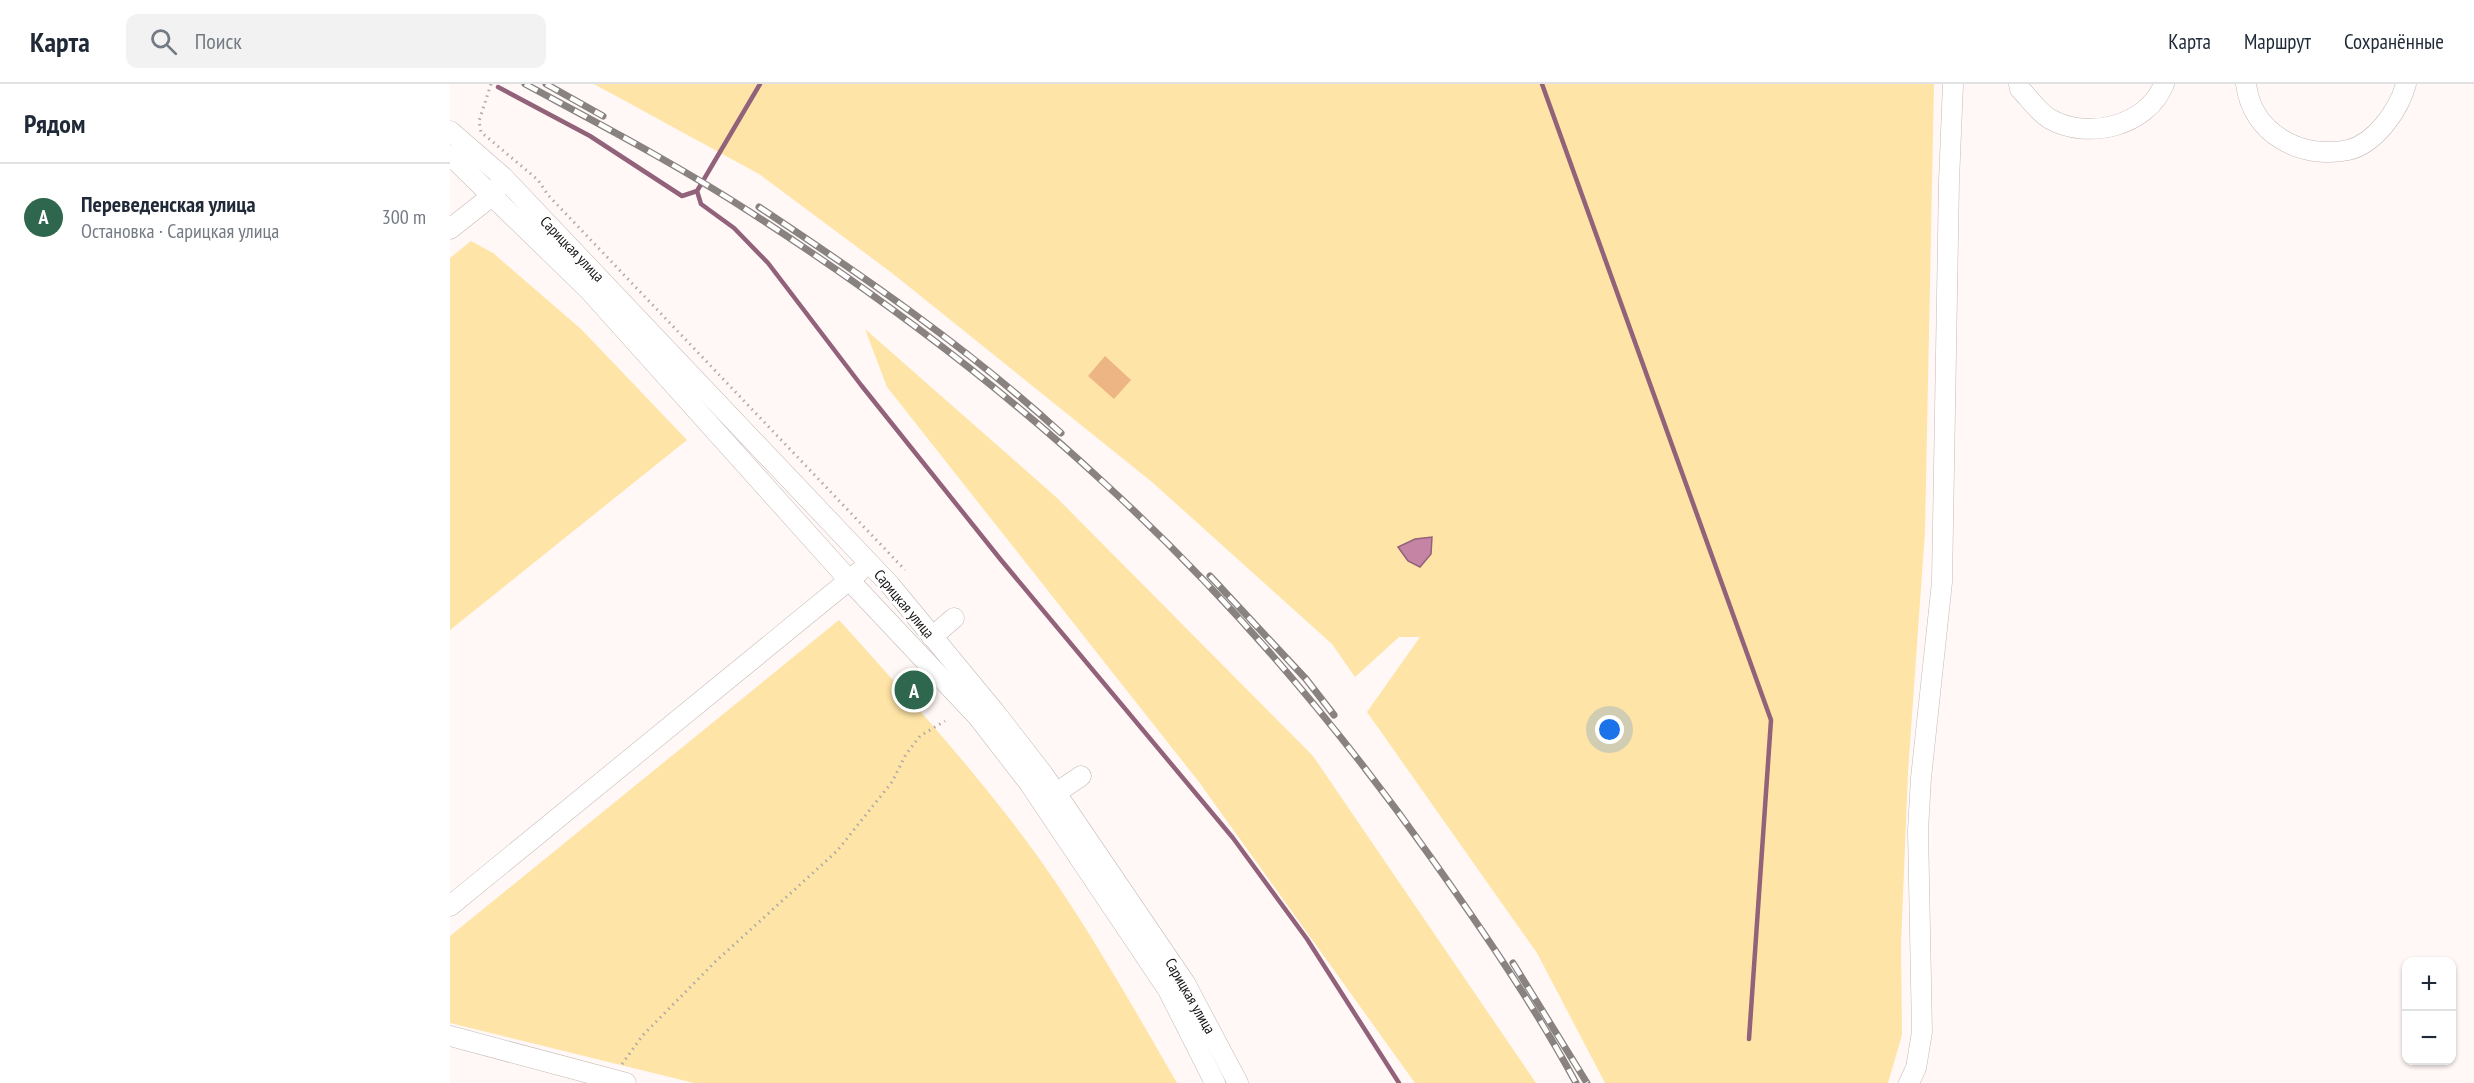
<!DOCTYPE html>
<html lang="ru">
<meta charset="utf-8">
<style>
:root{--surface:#fff;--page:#f2f2f3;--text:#1f2937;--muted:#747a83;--line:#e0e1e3;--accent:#2f674e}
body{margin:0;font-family:"PT Sans Narrow",sans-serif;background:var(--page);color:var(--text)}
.controls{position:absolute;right:18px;bottom:18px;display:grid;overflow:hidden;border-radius:12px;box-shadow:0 2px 4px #0004}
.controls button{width:54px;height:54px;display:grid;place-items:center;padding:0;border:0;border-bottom:2px solid var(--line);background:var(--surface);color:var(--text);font:30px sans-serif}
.you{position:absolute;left:1160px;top:646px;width:21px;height:21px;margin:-15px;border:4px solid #fff;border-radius:50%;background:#1a73e8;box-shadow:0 0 0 9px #1a73e833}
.badge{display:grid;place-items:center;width:39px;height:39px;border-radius:50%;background:var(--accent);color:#fff;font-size:20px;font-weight:700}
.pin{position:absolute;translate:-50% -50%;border:3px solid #fff;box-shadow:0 2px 6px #0006}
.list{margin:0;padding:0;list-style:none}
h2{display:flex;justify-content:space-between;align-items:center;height:78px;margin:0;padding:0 24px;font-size:26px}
h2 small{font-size:20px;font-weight:400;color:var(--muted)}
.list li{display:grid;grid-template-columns:39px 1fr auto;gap:18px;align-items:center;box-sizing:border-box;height:108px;padding:0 24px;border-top:2px solid var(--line)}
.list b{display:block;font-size:22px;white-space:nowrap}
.list p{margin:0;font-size:20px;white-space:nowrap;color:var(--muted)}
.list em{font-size:20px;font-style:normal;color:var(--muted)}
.icon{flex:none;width:33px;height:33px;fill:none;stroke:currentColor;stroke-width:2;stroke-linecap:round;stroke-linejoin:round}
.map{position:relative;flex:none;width:2024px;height:999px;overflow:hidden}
header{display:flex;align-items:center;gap:36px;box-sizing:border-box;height:84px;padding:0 30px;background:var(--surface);border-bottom:2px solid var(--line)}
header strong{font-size:28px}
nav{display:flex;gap:33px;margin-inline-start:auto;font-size:21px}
.search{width:420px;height:54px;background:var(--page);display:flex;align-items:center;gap:15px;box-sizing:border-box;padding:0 21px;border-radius:12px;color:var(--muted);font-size:22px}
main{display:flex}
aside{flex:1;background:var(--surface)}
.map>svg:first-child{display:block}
.green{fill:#fee4a6}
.water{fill:#c684a5;stroke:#916279;stroke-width:1.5}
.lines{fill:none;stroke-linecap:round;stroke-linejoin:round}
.stream{stroke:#916279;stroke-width:4.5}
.building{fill:#edb584}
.minor-casing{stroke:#c3bab6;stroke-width:21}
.path{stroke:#afa9a7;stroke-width:3;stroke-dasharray:1.5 4.5;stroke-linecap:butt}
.minor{stroke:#fff;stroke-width:20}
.rail-casing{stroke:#888381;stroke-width:7}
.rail{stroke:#fff;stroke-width:4.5;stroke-dasharray:14;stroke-linecap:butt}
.labels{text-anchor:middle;stroke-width:5;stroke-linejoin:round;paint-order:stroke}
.street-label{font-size:15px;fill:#151211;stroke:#fff}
</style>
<header>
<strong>Карта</strong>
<div class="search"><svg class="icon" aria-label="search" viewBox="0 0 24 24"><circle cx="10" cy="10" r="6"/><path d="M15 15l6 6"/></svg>Поиск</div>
<nav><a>Карта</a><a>Маршрут</a><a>Сохранённые</a></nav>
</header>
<main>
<aside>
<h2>Рядом<small></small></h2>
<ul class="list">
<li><span class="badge">A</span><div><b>Переведенская улица</b><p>Остановка · Сарицкая улица</p></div><em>300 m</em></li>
</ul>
</aside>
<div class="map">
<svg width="2024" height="999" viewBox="0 0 2024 999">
<rect width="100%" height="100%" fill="#fff8f6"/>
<g class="green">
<path d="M144 0H1484L1475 447 1458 688 1451 861 1452 951 1438 999H1155L1087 869 917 628 970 553H949L905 593 882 560 702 398 442 189 309 90Z"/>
<path d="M21 157 43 169 131 245 237 356 0 546V174Z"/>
<path d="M415 245 606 413 863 672 1086 999H965L749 698 437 303Z"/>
<path d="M389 536C453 607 517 678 575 755 632 832 679 916 727 999H244L0 939V852Z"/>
</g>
<path class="water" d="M982 453 981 470 970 483 958 477 948 463 965 455Z"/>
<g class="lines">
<g class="stream">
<path d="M310 0 247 107 251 120 284 144 318 179 411 301 551 476 783 754 857 855 949 999"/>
<path d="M1092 0 1321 636 1299 955"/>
<path d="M48 3 140 52 232 112 247 107"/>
</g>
</g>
<path class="building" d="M655 272 681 296 664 315 638 292Z"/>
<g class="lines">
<g class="minor-casing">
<g id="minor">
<path d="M1569 0 1570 5C1579 14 1589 29 1600 35 1637 56 1697 43 1714 0"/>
<path d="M1796 0C1802 49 1850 76 1898 66 1925 60 1949 26 1956 0"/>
<path d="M0 47 53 93 440 501 544 627 593 690 735 899 788 999"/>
<path d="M0 71 139 206 399 496 528 633 579 699 718 906 765 999"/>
<path d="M0 145 43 111 49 101"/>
<path d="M482 553 504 534"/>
<path d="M606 709 631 692"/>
<path d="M0 822 409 488"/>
<path d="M0 952 176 999"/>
<path d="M1459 999 1466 984 1472 948 1468 746 1471 694 1492 498 1499 97 1503 0"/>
</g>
</g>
<g class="path">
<path d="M41 0 29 37 31 48 88 96 98 111 455 486"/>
<path d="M172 980 193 951 265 878 387 767 442 698 456 670 470 652 495 637"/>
</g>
<use href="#minor" class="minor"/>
<g class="rail-casing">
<g id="rail">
<path d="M75 0C151 41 228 81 300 128 424 208 544 297 652 397 776 510 886 639 982 775 1033 847 1084 921 1126 999"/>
<path d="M96 0 153 32"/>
<path d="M309 123C413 192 518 264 611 349"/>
<path d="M760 492 856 595 884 631"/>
<path d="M1063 879 1137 999"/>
</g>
</g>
<use href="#rail" class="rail"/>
</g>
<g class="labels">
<g class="street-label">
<text transform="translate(122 165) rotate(46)" y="5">Сарицкая улица</text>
<text transform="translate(454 520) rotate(50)" y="5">Сарицкая улица</text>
<text transform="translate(740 912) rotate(60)" y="5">Сарицкая улица</text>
</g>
</g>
</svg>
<div class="controls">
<button>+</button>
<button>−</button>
</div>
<div class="you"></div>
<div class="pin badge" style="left:464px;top:606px">A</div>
</div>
</main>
